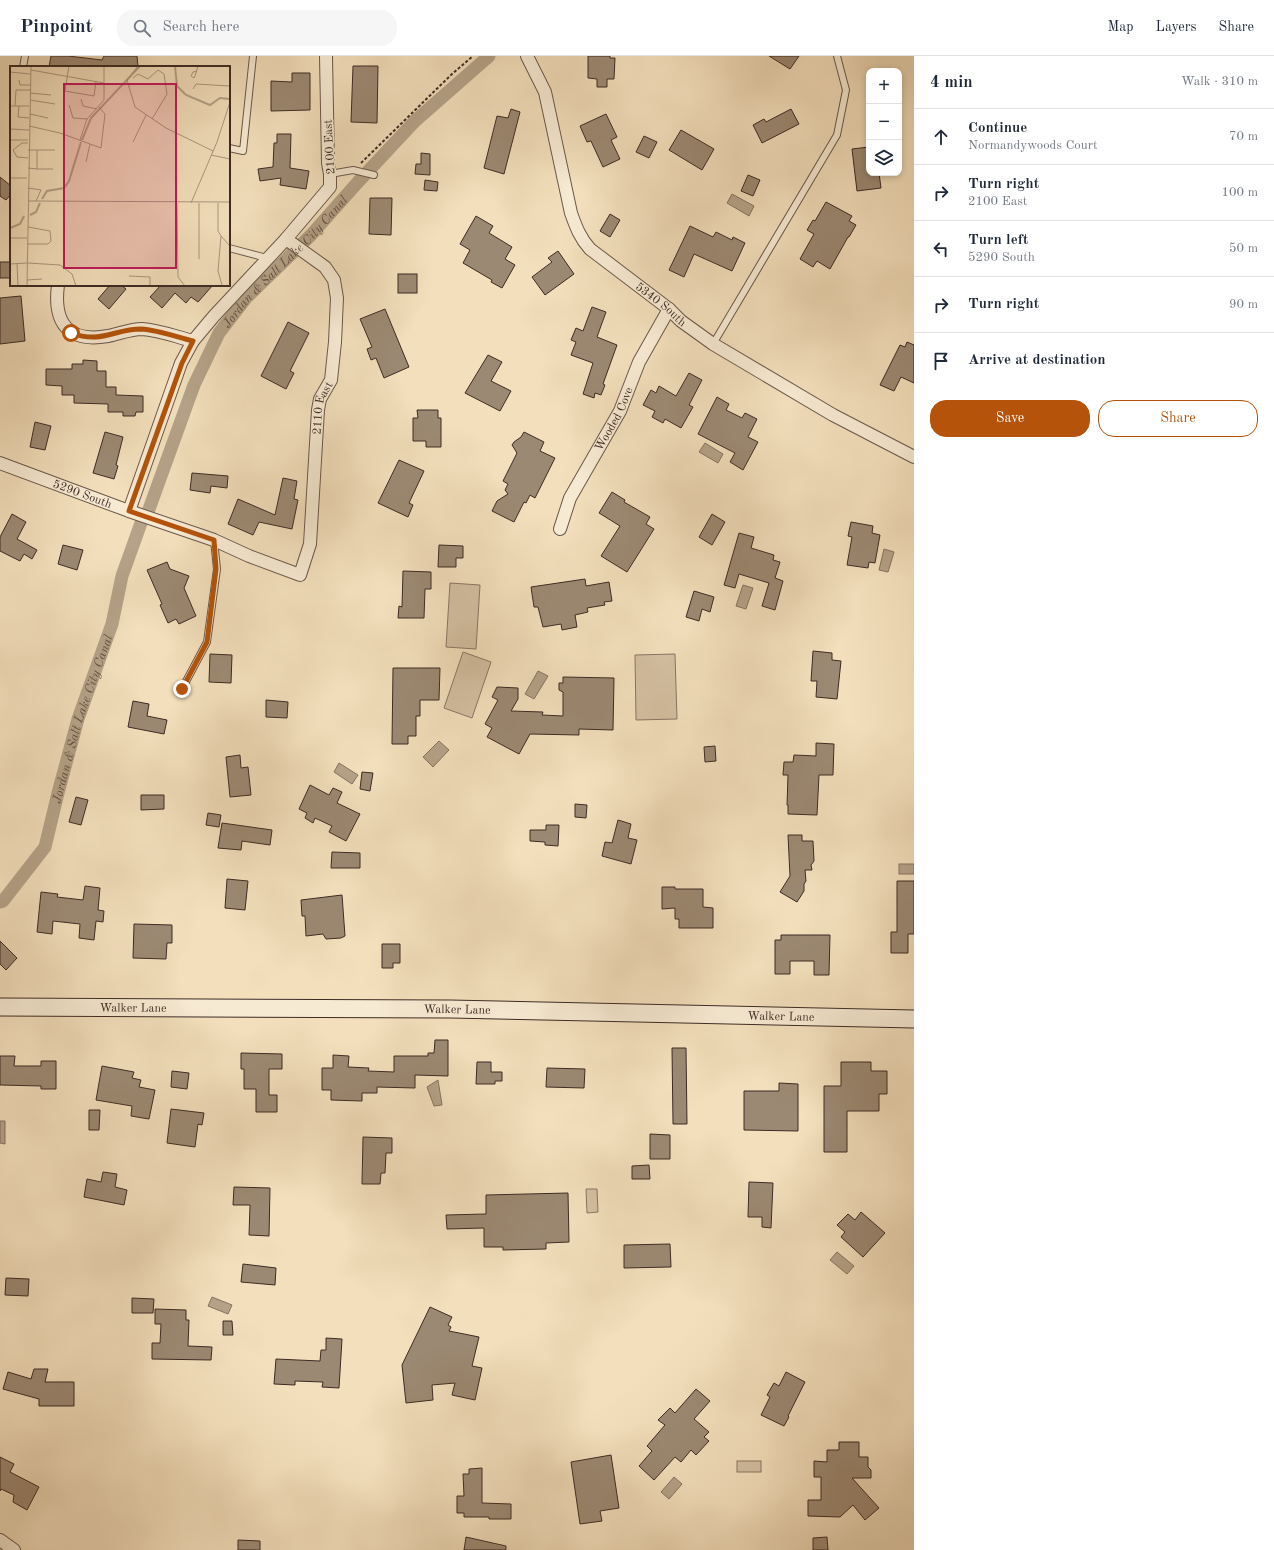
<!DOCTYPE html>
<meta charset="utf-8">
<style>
:root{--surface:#fff;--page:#f6f6f7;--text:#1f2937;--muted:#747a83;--line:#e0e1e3;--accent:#b45309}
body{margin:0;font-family:"Old Standard TT",serif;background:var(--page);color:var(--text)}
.controls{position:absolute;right:12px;top:12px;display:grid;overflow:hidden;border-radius:8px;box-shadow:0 2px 6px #0003}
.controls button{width:36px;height:36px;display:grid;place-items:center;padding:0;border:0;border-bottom:1px solid var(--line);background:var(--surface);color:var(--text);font:20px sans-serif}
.stop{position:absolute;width:12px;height:12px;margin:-9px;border:3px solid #b45309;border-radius:50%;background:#fff}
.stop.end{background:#b45309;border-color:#fff;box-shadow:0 1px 4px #0008}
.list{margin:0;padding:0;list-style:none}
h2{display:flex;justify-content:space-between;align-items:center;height:52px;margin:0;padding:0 16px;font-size:17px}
h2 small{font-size:13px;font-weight:400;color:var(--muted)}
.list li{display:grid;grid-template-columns:26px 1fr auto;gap:12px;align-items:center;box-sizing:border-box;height:56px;padding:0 16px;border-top:1px solid var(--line)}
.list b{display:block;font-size:15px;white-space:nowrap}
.list p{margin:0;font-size:13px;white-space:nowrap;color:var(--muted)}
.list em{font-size:13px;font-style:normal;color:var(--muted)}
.actions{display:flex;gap:8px;padding:12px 16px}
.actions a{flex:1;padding:9px 0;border:1px solid var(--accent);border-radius:16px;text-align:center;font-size:14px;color:var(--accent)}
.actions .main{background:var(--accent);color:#fff}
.icon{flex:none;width:22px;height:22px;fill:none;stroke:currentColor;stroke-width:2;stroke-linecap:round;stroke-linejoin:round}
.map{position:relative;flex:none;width:914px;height:1494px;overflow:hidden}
header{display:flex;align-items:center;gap:24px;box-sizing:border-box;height:56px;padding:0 20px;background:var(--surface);border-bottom:1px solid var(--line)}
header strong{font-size:19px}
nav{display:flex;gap:22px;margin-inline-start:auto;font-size:14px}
.search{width:280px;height:36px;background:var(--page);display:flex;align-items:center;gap:10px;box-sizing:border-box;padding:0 14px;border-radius:16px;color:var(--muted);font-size:15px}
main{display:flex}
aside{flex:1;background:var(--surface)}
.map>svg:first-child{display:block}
.green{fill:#d4c0a2;stroke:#887663}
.water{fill:#b5a288;stroke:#857260}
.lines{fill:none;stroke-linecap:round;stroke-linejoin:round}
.canal{stroke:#b5a288;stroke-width:13}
.building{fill:#9c8973;stroke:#3d2b24}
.lane-casing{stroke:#6a584a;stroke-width:8}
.street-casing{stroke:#6a584a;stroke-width:14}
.secondary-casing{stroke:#3d2b24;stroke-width:19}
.path{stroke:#3d2b24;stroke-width:2;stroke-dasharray:3 2;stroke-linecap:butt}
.lane{stroke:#f7ead3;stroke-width:6}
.street{stroke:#f7ead3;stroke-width:12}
.secondary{stroke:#f7ead3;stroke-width:17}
.route{stroke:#b45309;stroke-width:5}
.labels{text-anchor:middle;stroke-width:3.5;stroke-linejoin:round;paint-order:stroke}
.street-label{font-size:12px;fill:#3d2b24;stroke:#f7ead3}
.water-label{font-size:13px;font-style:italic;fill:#614f42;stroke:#f7ead3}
.inset-river{fill:none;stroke:#b5a288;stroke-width:2}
.inset-road{fill:none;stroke:#aa977f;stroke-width:1}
.view{fill:#c2185b;fill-opacity:0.15;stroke:#c2185b;stroke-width:2}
.inset-edge{fill:none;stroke:#3d2b24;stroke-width:2}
</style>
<header>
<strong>Pinpoint</strong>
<div class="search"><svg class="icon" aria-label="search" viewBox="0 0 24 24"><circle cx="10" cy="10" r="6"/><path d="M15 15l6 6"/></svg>Search here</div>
<nav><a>Map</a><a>Layers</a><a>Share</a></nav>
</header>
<main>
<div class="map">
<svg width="914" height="1494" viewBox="0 0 914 1494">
<rect width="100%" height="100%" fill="#f3dfbc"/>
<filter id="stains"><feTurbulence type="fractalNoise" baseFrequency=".005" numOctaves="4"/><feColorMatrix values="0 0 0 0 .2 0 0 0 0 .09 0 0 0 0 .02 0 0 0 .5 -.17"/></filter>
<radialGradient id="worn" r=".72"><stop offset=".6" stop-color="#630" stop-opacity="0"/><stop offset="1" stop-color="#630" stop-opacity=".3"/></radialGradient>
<g class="green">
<path d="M450 527 480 529 476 593 446 591Z"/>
<path d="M463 596 491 606 472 662 444 652Z"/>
<path d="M675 598 677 663 636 664 635 599Z"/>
<path d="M586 1133H597L598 1156 587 1157Z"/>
<rect x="737" y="1405" width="24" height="11"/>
</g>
<g class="water">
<path d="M732 138 754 150 749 160 727 147Z"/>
<path d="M705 387 723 398 718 407 699 396Z"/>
<path d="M884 493 894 496 888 516 879 514Z"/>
<path d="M743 529 753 532 746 553 736 550Z"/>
<path d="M538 615 548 620 534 643 525 638Z"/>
<path d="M439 685 449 694 433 711 423 701Z"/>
<path d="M339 707 358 719 352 728 334 716Z"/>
<rect x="899" y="808" width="15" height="10"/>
<path d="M438 1024 442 1049 434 1050 427 1031Z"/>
<path d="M0 1065H5V1088L0 1087Z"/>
<path d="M837 1196 854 1210 847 1218 830 1204Z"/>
<path d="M212 1241 232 1249 228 1258 208 1250Z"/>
<path d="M674 1421 682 1428 669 1443 661 1436Z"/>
</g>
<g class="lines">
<g class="canal">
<path id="s1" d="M148 456 194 329 219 277 246 242 311 179 358 126 415 65 489 0"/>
<path id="s2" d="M0 846 3 845 45 791 58 737 78 663 112 568 122 520 141 467"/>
</g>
</g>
<g class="building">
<path d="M51 0H68L102 4 104 0H137L138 11H49Z"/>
<path d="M588 0H610V2H615L614 23H607V31H597V23L588 22Z"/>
<path d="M769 0H799L790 13Z"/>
<path d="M353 10H378L377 67 351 66Z"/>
<path d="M292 17H310V54L271 55V25L292 26Z"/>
<path d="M511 53 520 56 504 118 484 112 497 60 508 62Z"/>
<path d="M791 53 799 68 762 87 753 69 764 63 766 66Z"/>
<path d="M606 58 617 81 611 84 620 103 603 111 591 85 587 86 580 70Z"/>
<path d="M681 74 714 93 702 114 669 94Z"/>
<path d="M277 78H291L290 112 309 115 306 133 280 129 281 122 260 125 258 113 273 111 274 87H277Z"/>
<path d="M644 80 657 86 649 102 636 96Z"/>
<path d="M869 91V117H879L881 132 857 135 852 93Z"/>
<path d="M421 97 430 98V119L415 118 416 108H421Z"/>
<path d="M748 119 760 124 753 140 741 135Z"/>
<path d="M0 121 11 130V138L6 144 0 140Z"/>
<path d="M425 124 438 126 437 135 424 134Z"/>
<path d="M370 142H392L391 179 369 178Z"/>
<path d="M826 146 852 160 849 165 856 169 849 181H848L830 213 817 205 813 211 800 203 814 178 807 174 813 164 815 165Z"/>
<path d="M610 158 620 164 610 181 600 175Z"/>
<path d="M476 160 493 170 489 177 512 191 505 203 515 209 502 232 491 226 492 224 463 207 470 194 460 188Z"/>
<path d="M690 170 713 181 716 176 732 184 733 181 745 187 732 215 694 198 684 221 669 214Z"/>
<path d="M558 195 574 218 545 239 532 221 552 206 548 202Z"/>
<rect x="0" y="206" width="11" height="16"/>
<rect x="398" y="218" width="19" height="19"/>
<path d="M110 229H121L126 233 109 253 98 243Z"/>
<path d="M161 229H213L198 246 191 241 186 247 175 237 162 252 150 241Z"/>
<path d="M21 240 25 285 0 288V242Z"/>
<path d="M592 251 606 256 597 281 617 289 603 328 605 329 601 339 595 337 594 342 583 338 593 307 571 299 576 286 571 284 576 272 583 275Z"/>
<path d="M385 253 409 311 384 322 376 302 371 304 367 293 372 291 360 263Z"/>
<path d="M288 266 309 277 290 315 294 317 286 333 261 320Z"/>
<path d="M907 286 914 289V327L901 321 894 335 880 329 900 289 905 291Z"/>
<path d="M488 299 502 306 491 325 511 335 500 355 465 337Z"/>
<path d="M83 304 97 305V315H106V331H116V339L143 340V356H136L135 360H123V356H108V348L74 347V339H62V330L46 329V313H72V308H83Z"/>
<path d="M689 317 702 324 689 349 693 351 681 372 665 363 663 367 652 361 655 355 643 349 651 334 656 337 659 330 676 340Z"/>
<path d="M717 341 729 348 726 354 742 362 745 357 757 363 748 381 758 386 743 414 730 406 735 397 698 378Z"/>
<path d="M417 354H438V362H441V391H426V385H413V362H418Z"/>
<path d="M35 366 51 370 45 394 30 391Z"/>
<path d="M105 376 123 381 116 409 118 410 114 423 93 417Z"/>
<path d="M524 376 544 386 540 395 555 402 535 442 530 439 526 447 524 446 514 466 492 455 497 445 508 438 505 434 508 428 503 425 517 397 512 389 514 386 521 381Z"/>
<path d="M399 404 424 415 409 447 413 449 408 461 378 447Z"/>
<path d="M192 417 228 420 227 432 211 430 210 437 190 434Z"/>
<path d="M283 422 297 425 294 443 298 444 292 473 259 466 253 479 228 468 238 443 275 459Z"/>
<path d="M612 436 625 444 624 446 650 461 646 468 654 473 627 516 601 500 620 470 599 457Z"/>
<path d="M12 458 26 466 17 483 37 494 32 503 24 498 20 505 0 495V481Z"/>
<path d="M712 458 725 466 712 489 699 481Z"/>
<path d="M851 466 873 470 872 477 880 479 875 507 869 506 868 512 847 509 852 481 848 480Z"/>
<path d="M739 477 754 481 751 492 774 499 773 504 780 506 775 522 783 525 775 554 762 550 769 527 739 518 735 532 724 529Z"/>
<path d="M63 489 83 494 77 514 58 508Z"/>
<path d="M439 489 463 490V502H456V511H438Z"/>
<path d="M167 506 170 513 189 520 184 532 196 560 179 568 176 563 168 567 160 549 162 548 147 514Z"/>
<path d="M403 515 431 516V533H425L424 562H398L399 550 402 551Z"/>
<path d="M585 523 586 530 609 526 612 545 604 546 605 549 587 552 588 556 575 559 577 571 562 574 561 568 543 571 538 551H534L531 531Z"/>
<path d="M694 535 714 541 710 556 702 553 699 565 686 561Z"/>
<path d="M813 595 832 597V604L841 605 837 643 816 641 817 625H811Z"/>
<path d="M210 598 232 599 231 627 209 626Z"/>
<path d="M393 612H440L439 644H420V660H416V680H408V688H392Z"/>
<path d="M563 621 614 622 613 674 579 673V679L530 678 519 698 487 681 492 672 485 668 498 644 492 641 497 631 518 632V643L511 655 543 656 542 659 563 660V636L559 634V627H563Z"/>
<path d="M266 644 288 646 287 662 266 661Z"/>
<path d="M133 645 149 648 147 660 167 664 164 678 128 671Z"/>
<path d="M816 687 834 688 833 719H819L817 759 788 758V749H787L788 719H783L784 706H793L794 699 816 700Z"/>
<path d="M715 690 716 705 705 706 704 691Z"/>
<path d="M240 699 241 712 248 711 251 739 230 741 226 701Z"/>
<path d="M362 716 373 717 370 735 360 733Z"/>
<path d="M310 729 329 739 333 732 342 736 337 747 360 758 346 785 329 776 332 770 315 762 313 767 305 762 307 757 299 753Z"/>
<path d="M141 739H164V753L141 754Z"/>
<path d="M76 741 88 744 81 769 69 766Z"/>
<path d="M575 748 587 749 586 762 575 761Z"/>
<path d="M208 757 221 759 219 771 206 769Z"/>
<path d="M618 764 631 768 628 782 637 784 631 808 602 800 605 786 612 787Z"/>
<path d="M222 767 272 774 270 789 242 785 241 794 218 792Z"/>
<path d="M546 769H559L558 790 545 789V786L530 785V774H546Z"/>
<path d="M788 779H802V785H813L814 805 811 809 812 814H805L806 825 804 828V835L797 846 780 836 790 820Z"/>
<path d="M332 796 360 797V812H331Z"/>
<path d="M227 823 248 825 245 854 225 852Z"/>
<path d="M897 825H914V878H908V897H891V876H897Z"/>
<path d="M85 830 100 832 98 854 104 855 103 866 96 865 94 884 79 882 80 868 53 865 52 878 37 876 41 836 58 838 57 841 83 844Z"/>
<path d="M662 831H675V833H703V851L713 852V872H679V863H675V852L662 853Z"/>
<path d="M342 839 345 880 341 882 326 883 323 878 306 880 305 860H302L301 844Z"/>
<path d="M134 868 172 869V887H167L166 903 133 902Z"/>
<path d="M781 879H830L829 919H814V905H790V918H775V884H781Z"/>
<path d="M0 885 17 902 6 914 0 908Z"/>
<path d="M382 888H400V907H393V912H382Z"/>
<path d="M435 984H448V1020L415 1019V1032L377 1031V1037H362V1045L331 1044V1034H322V1012H333V999L349 1000 348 1011 369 1012 368 1015 394 1016V1000H428V997H434Z"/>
<path d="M672 992H686L687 1068H673Z"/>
<path d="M241 997 282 998V1013H269V1039H277V1056H256V1033H244V1013H241Z"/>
<path d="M0 1000H15L14 1010H41V1005H56V1033H41V1030L0 1029Z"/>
<path d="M477 1006H491V1016H502V1025H495V1028H476Z"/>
<path d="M841 1006H871V1015H887V1038H879V1055H847V1096H824V1030H841Z"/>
<path d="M102 1010 134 1016 132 1022 141 1024 139 1031 155 1034 149 1063 131 1060 132 1050 96 1044Z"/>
<path d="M547 1012 585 1013 584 1032 546 1031Z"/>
<path d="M172 1015 189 1017 187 1033 171 1031Z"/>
<path d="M779 1027 798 1028V1075L744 1074V1035H779Z"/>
<path d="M171 1053 204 1057 202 1069 198 1068 195 1091 167 1087Z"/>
<path d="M89 1054H100L99 1074H89Z"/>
<path d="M650 1078 670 1079V1103H650Z"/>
<path d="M363 1081 392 1082V1097H386L385 1117H381L380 1128H362Z"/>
<path d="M649 1109 650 1123H632V1110Z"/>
<path d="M103 1116 117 1118 115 1131 127 1134 124 1149 84 1141 87 1123 101 1126Z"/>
<path d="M749 1126 773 1127 771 1172 762 1171V1161H748Z"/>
<path d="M234 1131 270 1132 269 1180 249 1179 250 1149H233Z"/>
<path d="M568 1137 569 1186 546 1187V1193L503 1194V1191H484V1172L447 1173 446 1159 486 1158V1139Z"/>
<path d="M861 1156 885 1177 863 1201 841 1181 845 1176 837 1169 848 1158 855 1164Z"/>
<path d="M670 1188 671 1211 624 1212V1189Z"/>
<path d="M243 1208 276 1212 275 1229 241 1226Z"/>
<path d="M6 1222 29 1223 28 1240 5 1239Z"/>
<path d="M132 1242 154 1243 153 1257H132Z"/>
<path d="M430 1251 452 1261 448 1269 451 1271 449 1275 479 1281 472 1310 482 1312 475 1344 452 1339 455 1327 432 1329 433 1344 406 1347 402 1309Z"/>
<path d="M155 1253 186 1254V1264H189L188 1290 212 1291 211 1304 152 1303V1287H160L161 1268H155Z"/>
<path d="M223 1265H232L233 1279H223Z"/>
<path d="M326 1282 342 1283 339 1332 322 1331 323 1326 295 1325V1329L274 1328 276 1303 320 1305 321 1294H326Z"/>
<path d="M34 1313H48L45 1326H74V1350H39V1343L3 1333 8 1316 31 1323Z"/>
<path d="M786 1316 805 1326 788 1360 789 1361 784 1370 761 1359 770 1341 767 1339 774 1327 779 1330Z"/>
<path d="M696 1333 710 1345 694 1363 709 1376 704 1381 709 1385 696 1399 691 1394 681 1406 675 1401 654 1424 639 1410 652 1395 647 1390 665 1369 658 1364 670 1352 675 1357Z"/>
<path d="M839 1386H859V1401H868V1411L871 1414V1422H852L879 1452 865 1464 853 1449 840 1461 808 1460V1444H821V1421H814V1405L827 1406V1394H839Z"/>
<path d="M611 1399 619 1452 600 1455 602 1465 580 1468 571 1406Z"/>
<path d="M0 1401 14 1408 10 1416 39 1431 27 1454 13 1446 14 1439 1 1433 0 1435Z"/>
<path d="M482 1412V1447L511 1448V1463H489V1461H464V1457H457V1440H464L463 1418H469V1413Z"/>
<path d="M466 1481 506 1490V1494H464Z"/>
<path d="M827 1481 828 1494H813V1482Z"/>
<path d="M238 1484 260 1485V1494H238Z"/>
</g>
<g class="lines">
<g class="lane-casing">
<g id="lane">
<path d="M23 11 25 0"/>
<path d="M229 92 243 95 253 0"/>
<path d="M330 118 353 114 374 119"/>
<path d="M229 192 267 202"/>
<path d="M713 288 837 79 846 34 837 0"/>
<path d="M182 633 207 586 217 513 214 484"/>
</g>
</g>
<g class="street-casing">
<g id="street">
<path id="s3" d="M527 0 545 36 571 157C576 171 580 182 590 193L669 253 681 265 713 288 833 359 914 401"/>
<path d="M58 229C53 267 68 287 108 280 119 278 130 273 142 273 159 274 177 281 193 285"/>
<path id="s4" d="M0 407 129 455 214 484 249 500 300 519 310 488 318 354 320 343 331 324 335 286 337 242 334 224 325 211 286 183"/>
<path d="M129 455 181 307 193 285 214 260 286 183 330 131V118L328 107 326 0"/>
<path id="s5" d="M560 473 570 442 620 355 639 306 669 253"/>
<path d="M0 1484 14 1494"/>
</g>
</g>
<g class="secondary-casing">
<g id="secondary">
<path id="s6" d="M0 951 450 953 914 963"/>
</g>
</g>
<path class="path" d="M361 107 452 18 473 0"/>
<use href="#lane" class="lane"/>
<use href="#street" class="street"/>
<use href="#secondary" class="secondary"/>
</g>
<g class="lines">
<path class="route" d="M71 277C102 288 114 273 141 273 158 274 177 281 193 285L182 307 129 455 214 484 216 513 207 586 182 633"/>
</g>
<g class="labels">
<g class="street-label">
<text transform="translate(329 91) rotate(-93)" y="4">2100 East</text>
<text dy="4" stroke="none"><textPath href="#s3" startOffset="295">5340 South</textPath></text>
<text dy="4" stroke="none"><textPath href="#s4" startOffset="490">2110 East</textPath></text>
<text dy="4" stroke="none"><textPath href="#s5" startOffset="123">Wooded Cove</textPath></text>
<text dy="4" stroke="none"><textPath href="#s4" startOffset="88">5290 South</textPath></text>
<text dy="4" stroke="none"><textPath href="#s6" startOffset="133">Walker Lane</textPath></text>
<text dy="4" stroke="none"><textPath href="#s6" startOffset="457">Walker Lane</textPath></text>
<text dy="4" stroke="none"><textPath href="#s6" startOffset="781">Walker Lane</textPath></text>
</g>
<g class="water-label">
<text dy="5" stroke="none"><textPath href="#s1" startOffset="290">Jordan &amp; Salt Lake City Canal</textPath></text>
<text dy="5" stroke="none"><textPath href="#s2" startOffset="205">Jordan &amp; Salt Lake City Canal</textPath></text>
</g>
</g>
<g transform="translate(10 10)">
<rect width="220" height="220" fill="#f3dfbc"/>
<path class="inset-river" d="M165 0 167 20 176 29 200 39 210 32 220 33M72 74 81 52 130 0M32 133 37 125 54 122 59 115 71 76M20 149 26 146 30 137M0 162 10 158 14 150"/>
<path class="inset-road" d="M59 0 55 25 84 30 86 15M128 0 117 14 125 41 156 62 203 85M21 4 94 17M187 5 183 6 181 10 184 12 185 10 188 0M0 6 20 8M123 12 128 8 138 13 148 4 154 8 157 28 142 53M9 14 10 19H20M183 23 186 18 220 20M20 27 41 29M71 33 73 40 87 43M20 34 45 38M59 39 63 52 77 53M0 40H19M5 40 6 24H20M9 40 8 51 19 52M20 48 38 52M19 60 50 67 91 82 95 48 89 41M0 63 19 64M0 74H18M70 74 77 53 94 34V0M123 76 136 49M27 84H45M201 89 220 93M18 92 7 91 3 84 12 77H18M76 96 80 78M18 102 27 103V84H18M27 103H43M0 112H17M18 122 31 124 26 135M19 135 220 136M167 137 168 211 175 220M181 137 207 76 220 36M189 137V193M208 137V165L211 170 208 205 212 219M211 170 220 180M0 172H17M17 178H38L41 175 40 165 18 161M7 197 8 220M18 197 50 199 62 208 66 220M0 198 17 197M119 210 140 211V220M17 214 32 213M17 220 21 0"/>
<path class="view" d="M54 18H166V202H54Z"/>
<rect width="220" height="220" class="inset-edge"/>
</g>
<rect width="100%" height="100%" filter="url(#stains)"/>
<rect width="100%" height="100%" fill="url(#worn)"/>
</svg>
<div class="controls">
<button>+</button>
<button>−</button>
<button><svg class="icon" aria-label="layers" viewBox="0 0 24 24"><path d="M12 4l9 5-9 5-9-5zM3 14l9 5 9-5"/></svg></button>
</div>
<div class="stop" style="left:71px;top:277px"></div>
<div class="stop end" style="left:182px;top:633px"></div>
</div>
<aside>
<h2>4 min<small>Walk · 310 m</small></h2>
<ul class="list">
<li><svg class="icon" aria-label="ahead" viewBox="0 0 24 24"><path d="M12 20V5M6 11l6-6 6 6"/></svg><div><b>Continue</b><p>Normandywoods Court</p></div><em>70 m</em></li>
<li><svg class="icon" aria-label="right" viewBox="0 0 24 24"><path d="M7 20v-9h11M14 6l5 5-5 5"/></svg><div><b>Turn right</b><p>2100 East</p></div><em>100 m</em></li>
<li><svg class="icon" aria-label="left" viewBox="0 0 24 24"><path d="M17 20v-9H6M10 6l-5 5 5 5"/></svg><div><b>Turn left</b><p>5290 South</p></div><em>50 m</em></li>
<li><svg class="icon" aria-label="right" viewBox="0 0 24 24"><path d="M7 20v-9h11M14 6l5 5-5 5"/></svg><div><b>Turn right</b></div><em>90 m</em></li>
<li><svg class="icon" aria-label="arrive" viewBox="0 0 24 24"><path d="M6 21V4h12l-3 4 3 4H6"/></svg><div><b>Arrive at destination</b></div></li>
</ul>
<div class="actions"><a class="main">Save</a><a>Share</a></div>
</aside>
</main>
